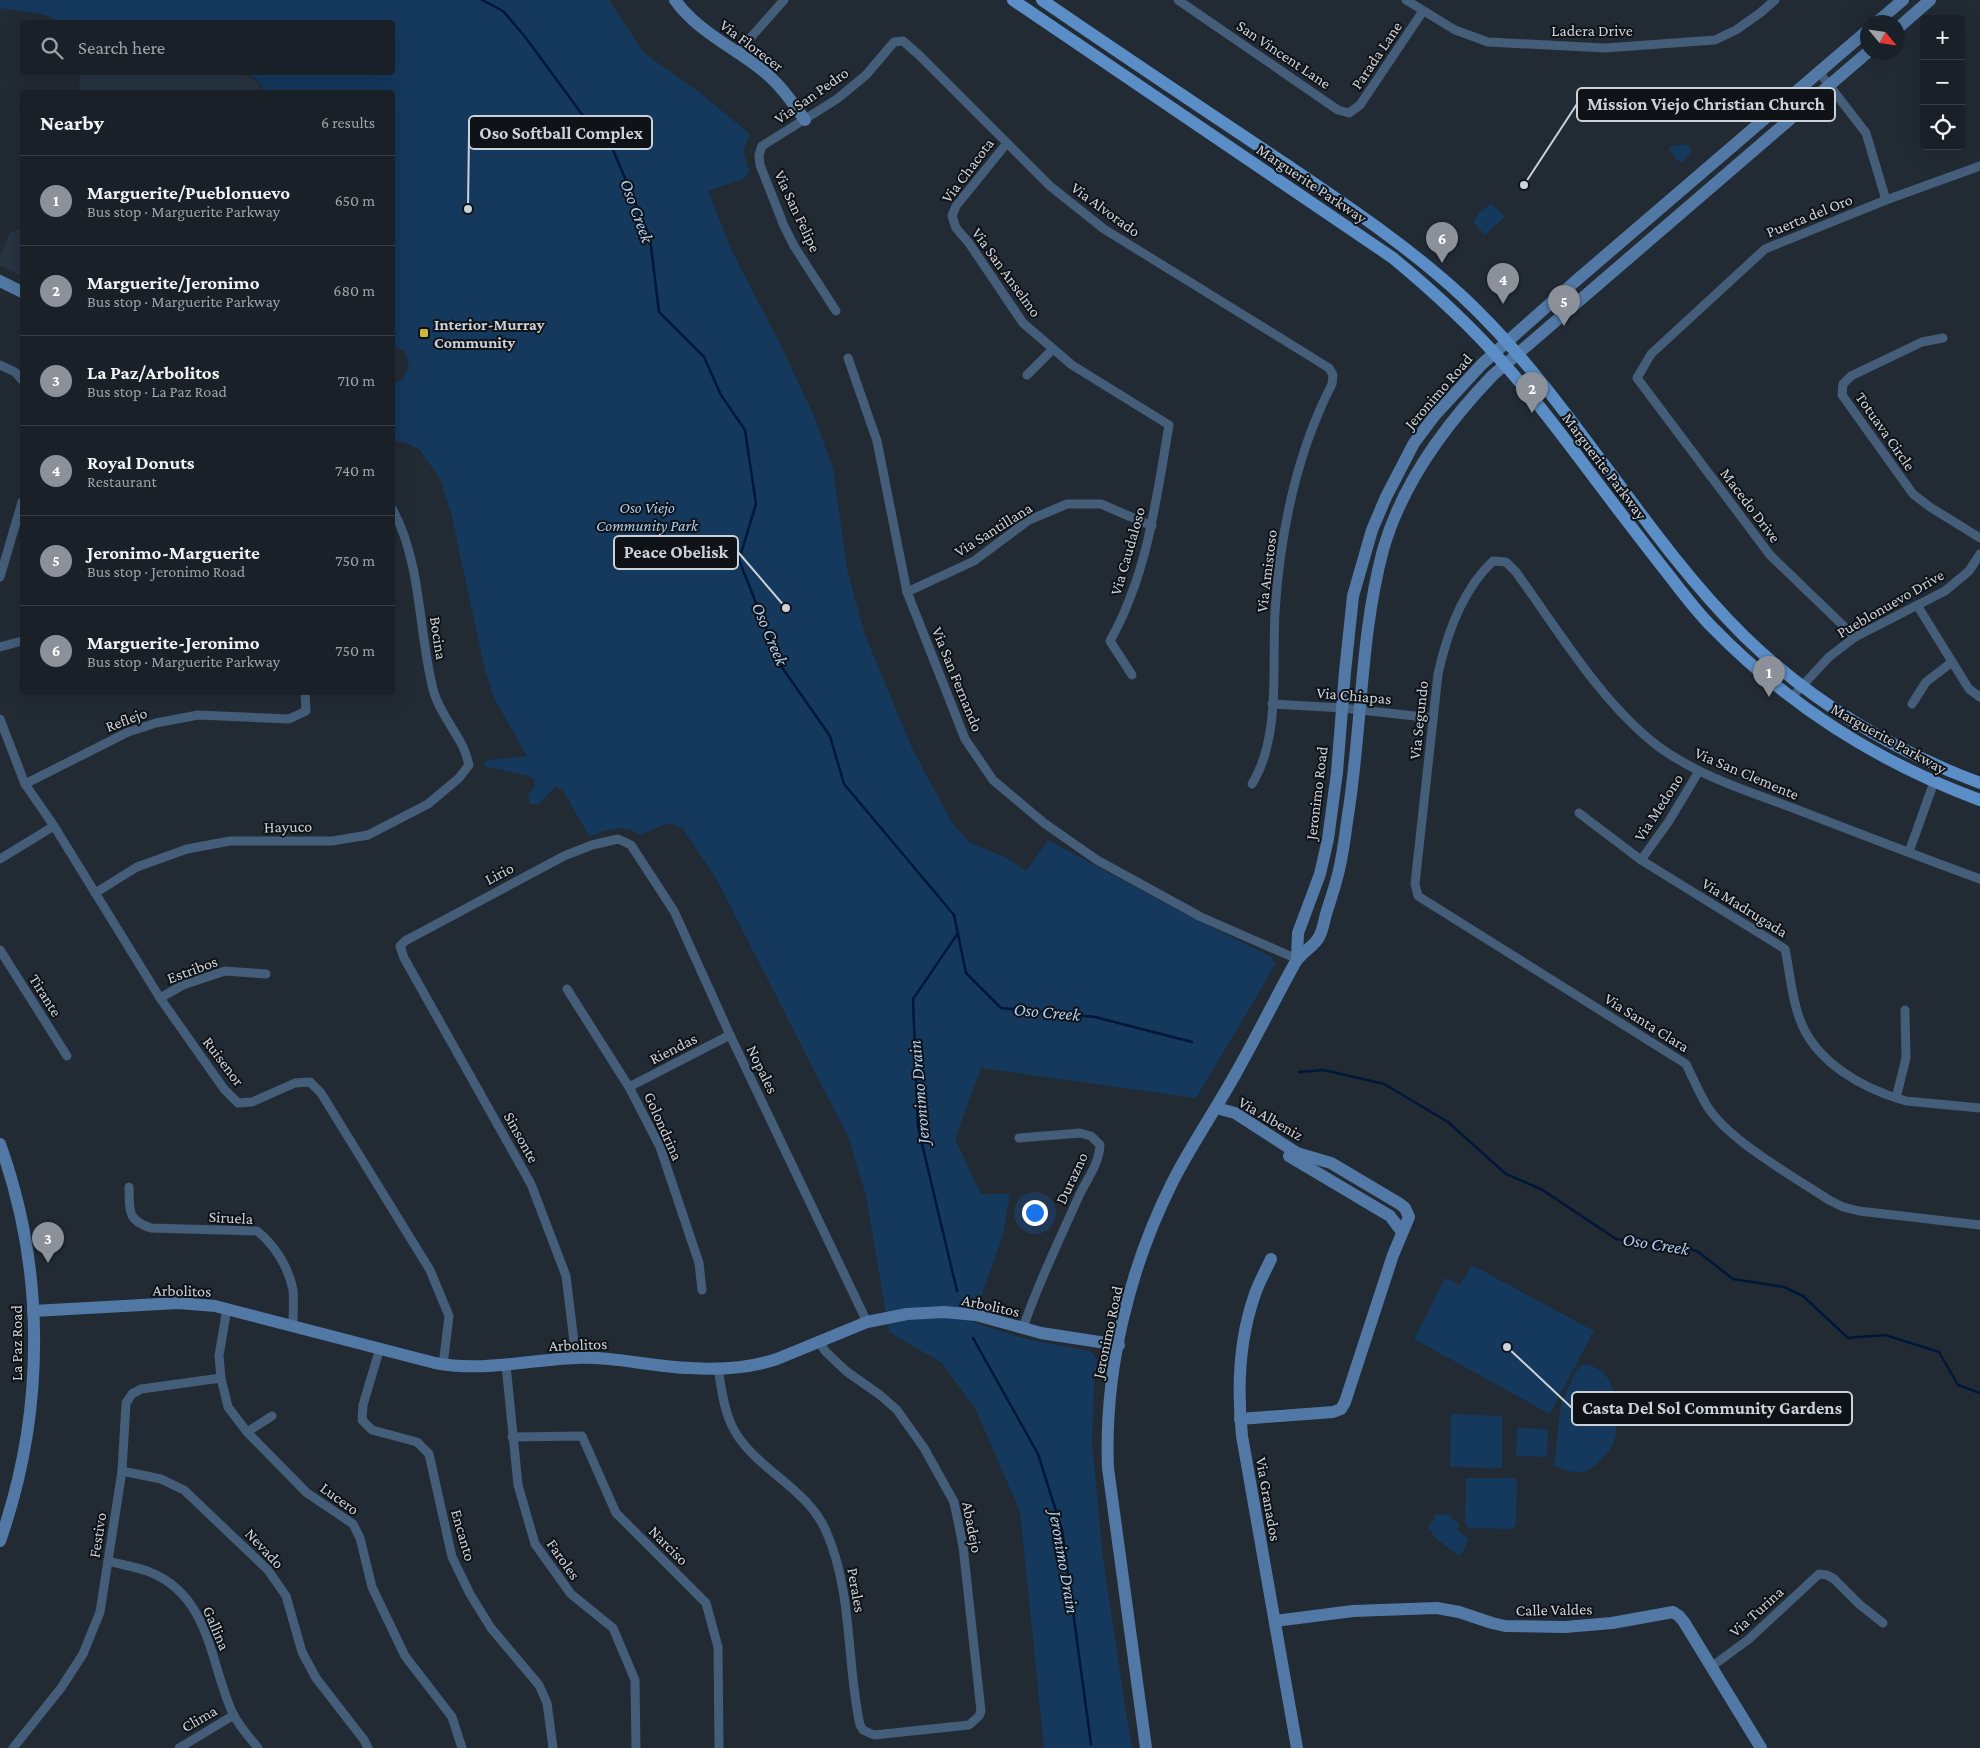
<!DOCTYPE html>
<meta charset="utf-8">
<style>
:root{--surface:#1a2027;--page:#272d33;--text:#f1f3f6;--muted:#9fa3a7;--line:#383e44;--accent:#8c9099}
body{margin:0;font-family:"Crimson Pro",serif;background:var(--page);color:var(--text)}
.controls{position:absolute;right:15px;top:15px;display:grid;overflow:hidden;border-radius:5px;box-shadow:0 5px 20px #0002}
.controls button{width:45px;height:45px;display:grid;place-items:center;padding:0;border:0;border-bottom:1px solid var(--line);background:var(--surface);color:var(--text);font:25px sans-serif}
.compass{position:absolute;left:1860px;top:15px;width:45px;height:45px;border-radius:50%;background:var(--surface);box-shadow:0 5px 20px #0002;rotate:119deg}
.you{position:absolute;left:1034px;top:1212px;width:18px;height:18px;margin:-12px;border:4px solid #fff;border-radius:50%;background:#1a73e8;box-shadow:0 0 0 8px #1a73e833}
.badge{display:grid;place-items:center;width:32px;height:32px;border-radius:50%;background:var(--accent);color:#fff;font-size:16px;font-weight:700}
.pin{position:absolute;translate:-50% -41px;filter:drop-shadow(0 1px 2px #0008)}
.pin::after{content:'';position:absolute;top:26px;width:18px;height:15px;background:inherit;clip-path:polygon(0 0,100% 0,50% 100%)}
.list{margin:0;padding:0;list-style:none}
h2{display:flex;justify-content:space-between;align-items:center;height:65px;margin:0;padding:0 20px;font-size:21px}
h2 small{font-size:16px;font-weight:400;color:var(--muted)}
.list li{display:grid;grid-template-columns:32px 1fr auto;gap:15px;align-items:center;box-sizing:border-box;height:90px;padding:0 20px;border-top:1px solid var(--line)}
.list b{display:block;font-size:19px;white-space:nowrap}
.list p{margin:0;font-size:16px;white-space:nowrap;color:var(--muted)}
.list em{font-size:16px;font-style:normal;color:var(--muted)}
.icon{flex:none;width:28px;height:28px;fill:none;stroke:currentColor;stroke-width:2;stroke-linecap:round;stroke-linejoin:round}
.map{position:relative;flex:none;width:1980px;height:1748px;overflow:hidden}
.search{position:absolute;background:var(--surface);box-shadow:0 5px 20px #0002;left:20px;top:20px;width:375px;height:55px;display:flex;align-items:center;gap:12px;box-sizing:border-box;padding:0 18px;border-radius:5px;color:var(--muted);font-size:19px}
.panel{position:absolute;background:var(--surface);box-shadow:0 5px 20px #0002;left:20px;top:90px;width:375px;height:605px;border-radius:5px}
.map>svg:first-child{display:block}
.built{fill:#273442}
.green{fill:#15385d}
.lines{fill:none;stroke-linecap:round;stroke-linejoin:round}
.stream{stroke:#001838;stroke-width:2.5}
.street{stroke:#445d78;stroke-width:9}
.secondary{stroke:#5279a5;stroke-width:12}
.primary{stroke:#5b8ec7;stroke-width:12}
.poi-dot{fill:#caba3a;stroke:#0f1217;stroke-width:2}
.labels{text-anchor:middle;stroke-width:4;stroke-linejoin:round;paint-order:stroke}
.street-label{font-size:16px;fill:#ccd2d9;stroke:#0f1217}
.poi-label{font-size:16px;font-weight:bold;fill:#ccd2d9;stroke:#0f1217;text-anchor:start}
.park-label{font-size:16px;font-style:italic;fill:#accbee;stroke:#0f1217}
.water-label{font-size:18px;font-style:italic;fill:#afcef1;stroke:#0f1217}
.leader{fill:none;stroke:#ccd2d9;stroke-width:2}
.callout-dot{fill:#ccd2d9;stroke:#0f1217;stroke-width:2}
.callout{fill:#0f1217;stroke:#ccd2d9;stroke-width:2}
.callout-label{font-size:18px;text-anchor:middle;font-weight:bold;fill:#ccd2d9}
</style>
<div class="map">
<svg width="1980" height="1748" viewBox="0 0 1980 1748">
<rect width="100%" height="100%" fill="#222a34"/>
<g class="built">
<path d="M80 73H236L249 77 260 84V92H79Z"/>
<path d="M22 229V276L0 265V257L10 232Z"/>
</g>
<g class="green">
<path d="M0 0H609L644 53 699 92 750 134 743 151 749 171 745 178 708 191 732 251 781 346 814 416 833 468 847 569 865 635 912 748 951 821 969 842 1007 858 1026 871 1048 840 1189 916 1271 957 1275 964 1244 1018 1196 1098 981 1068 955 1139 981 1194H1010L1003 1235 972 1322 1026 1339 1090 1351 1097 1360 1094 1388 1092 1443 1103 1558 1125 1706 1132 1748H1044L1020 1512 976 1410 942 1363 889 1332 866 1196 849 1139 716 878 682 828 669 823 640 835C623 823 607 830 589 836L563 790 556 786 539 804H530L528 796 535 785 534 779 529 776 484 766 486 760 527 756 495 700 485 671 451 513 440 479 420 450 409 444 393 440V384C402 382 405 375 409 366L405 352 393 345 392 92H264C259 80 258 78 243 73L392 72V22H61L42 14 0 8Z"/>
<path d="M1684 144 1690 147 1691 152 1683 162 1677 161 1674 154 1669 150 1670 147Z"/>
<path d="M1491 203 1505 217 1485 235 1473 222 1479 213Z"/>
<path d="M1472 1265 1594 1331 1550 1414 1414 1339 1445 1278 1460 1285Z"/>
<path d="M1586 1364C1594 1366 1601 1370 1606 1376 1618 1390 1621 1430 1612 1446 1608 1453 1602 1459 1597 1464 1593 1467 1588 1471 1584 1472 1574 1474 1562 1469 1554 1466L1561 1403 1576 1371 1582 1365Z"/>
<path d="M1451 1414 1502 1416V1468L1450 1467Z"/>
<path d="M1517 1428 1548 1429 1547 1457 1516 1456Z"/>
<path d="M1469 1478H1514L1517 1481 1516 1525 1512 1529 1469 1528 1465 1524 1466 1479Z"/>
<path d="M1437 1514 1448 1515 1459 1524 1457 1530 1469 1539 1465 1544 1467 1546 1459 1556 1432 1535 1433 1532 1427 1527 1435 1518 1433 1516Z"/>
</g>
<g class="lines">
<g class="stream">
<path d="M482 0 503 11 526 38 592 128 609 140 650 238 659 312 704 357 721 395 745 430 756 504 739 560 781 666 830 736 844 784 954 915 966 973 1001 1008 1095 1017 1192 1042"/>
<path d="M1299 1072 1324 1070 1384 1084 1448 1122 1506 1174 1541 1189 1616 1239 1669 1245 1697 1251 1733 1279 1784 1287 1803 1296 1848 1338 1885 1335 1939 1352 1958 1385 1980 1393"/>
<path d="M957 1291 918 1127 913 999 958 933"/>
<path d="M973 1338 1038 1454 1062 1530 1091 1744"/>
</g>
<g class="street">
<path d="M1178 0 1338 110 1349 113 1360 105 1423 11"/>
<path d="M1406 0 1455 30 1488 42 1605 48 1715 40 1736 30 1760 13 1775 0"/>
<path d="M737 53 784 0"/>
<path d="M1819 72 1866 133 1886 200"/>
<path d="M1007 143 956 206 952 216 956 228 969 243 1023 323 1072 365 1169 425C1156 500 1148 573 1110 641L1132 675"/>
<path d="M836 311 794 246 784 226 760 165 759 155 762 146 837 99 866 75 894 42 903 41 919 55 1050 186 1104 229 1329 368 1333 375 1332 384C1296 454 1280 534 1275 612 1272 666 1281 737 1252 784"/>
<path d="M1943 338 1922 342 1851 376 1843 384 1842 395 1913 494 1930 507 1980 538"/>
<path d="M848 358 877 441 907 592 965 739 993 780 1044 823 1097 860 1201 917 1297 959"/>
<path d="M0 365 15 372 22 380"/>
<path d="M1027 375 1053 349"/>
<path d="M0 577 22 502"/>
<path d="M907 592 974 561 1029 520 1067 504H1101L1152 526"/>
<path d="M1917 605 1969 689 1980 697"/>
<path d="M1855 637 1770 555 1637 378 1651 354 1765 249 1886 200 1980 166"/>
<path d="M0 647 22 641"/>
<path d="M1791 698 1829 657 1855 637 1945 591 1969 571 1980 554"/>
<path d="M1272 704 1343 708 1433 718"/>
<path d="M1912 704 1926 682 1952 662"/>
<path d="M0 719 25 784 54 826 160 998 224 1089 238 1103 252 1102 295 1083 310 1082 321 1093 430 1270 449 1316 443 1365"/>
<path d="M25 784 128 732 156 723 198 715 289 719 306 711 305 692"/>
<path d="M1579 813 1641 860 1785 949C1790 972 1791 995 1799 1017 1814 1062 1863 1089 1906 1101L1980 1108"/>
<path d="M1909 852 1934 782"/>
<path d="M0 859 54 826"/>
<path d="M1641 860 1669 821 1699 771"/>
<path d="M1980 879C1917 856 1855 832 1793 808 1747 791 1699 776 1659 747 1602 704 1558 630 1516 572L1506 562 1493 561C1462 590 1447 633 1438 674L1415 884 1418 896 1686 1064C1693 1078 1699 1093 1707 1106 1729 1141 1793 1176 1829 1200L1843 1207 1859 1211 1980 1225"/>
<path d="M95 893 137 867 187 849 230 841H332L368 835 428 804 459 778 469 765C467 759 466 753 463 747 454 728 438 710 433 689 418 630 422 565 393 510"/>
<path d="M0 950 67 1056"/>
<path d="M567 989 629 1087 660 1147 699 1263 702 1290"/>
<path d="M160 998 183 985 225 971 266 974"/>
<path d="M629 1087 730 1035"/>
<path d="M1896 1098 1906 1058 1905 1010"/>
<path d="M1019 1138 1080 1133 1091 1136 1100 1145C1099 1165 1086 1180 1078 1198 1059 1241 1038 1283 1023 1328"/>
<path d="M129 1187C130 1210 126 1220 151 1228L257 1231C274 1244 289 1268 293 1290 294 1301 293 1314 293 1325"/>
<path d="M227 1308 219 1356 221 1378 228 1407 247 1432 307 1493 353 1524 360 1538 372 1587 405 1656 452 1717 462 1748"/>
<path d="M380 1348 363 1405 362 1420 372 1430 417 1442 429 1454 452 1557 470 1594 491 1628 539 1685 547 1703 553 1748"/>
<path d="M576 1358 566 1276 531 1184 404 958 400 946 405 941 564 856 592 845 618 839 631 845 674 911 730 1035 867 1322"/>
<path d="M506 1365 518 1485 535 1544 571 1594 613 1628 635 1680 636 1748"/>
<path d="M718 1368C721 1386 723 1406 731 1424 751 1468 806 1485 826 1531 853 1592 846 1661 860 1725L863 1730 874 1735 969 1725 979 1716 981 1711 963 1546 954 1502 924 1448 897 1410 880 1395 846 1371 826 1352 818 1341"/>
<path d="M247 1432 272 1416"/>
<path d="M512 1437 582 1436 616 1513 706 1603 718 1647 719 1748"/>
<path d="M122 1471 161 1479 184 1490 268 1570 286 1596 302 1652 316 1678 364 1740 368 1748"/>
<path d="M108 1561C122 1565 139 1567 152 1573 211 1598 210 1665 233 1714 239 1726 250 1738 258 1748"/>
<path d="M1711 1667 1749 1639 1819 1574 1827 1575 1834 1579 1859 1604 1883 1623"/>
<path d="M13 1748 61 1688 83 1654 100 1612 122 1471 126 1403 132 1394 141 1389 221 1378"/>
<path d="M179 1748 234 1715"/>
</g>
<g class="secondary">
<path d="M675 0C697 31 733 47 762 70 780 84 792 102 805 120"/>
<path d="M1877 22 1903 0"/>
<path d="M1898 28 1930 0"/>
<path d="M0 281 22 292"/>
<path d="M1297 959 1298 933 1320 874 1328 839 1337 772 1345 672 1353 596 1372 530 1386 497 1414 443 1435 415 1482 364 1578 279 1868 30"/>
<path d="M1216 1108 1235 1113 1297 1153 1331 1163 1400 1204 1405 1208 1409 1217 1393 1255 1345 1402 1341 1409 1333 1412 1240 1419"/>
<path d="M0 1144C46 1272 45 1413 0 1541"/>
<path d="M1289 1156 1390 1216 1402 1232"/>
<path d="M1271 1259C1266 1270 1259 1282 1255 1294 1239 1339 1237 1388 1242 1436L1297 1748"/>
<path d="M33 1311 178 1303 215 1306 435 1363C482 1372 528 1360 576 1358 615 1356 652 1367 690 1368 719 1370 750 1368 777 1359L867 1322 907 1314 944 1312 976 1315 1041 1333 1119 1345"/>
<path d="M1275 1621 1353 1611 1437 1608 1459 1612 1492 1623 1505 1626 1565 1627 1612 1623 1673 1612 1679 1616 1684 1622 1761 1748"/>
<path d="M1146 1748 1108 1468C1104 1371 1129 1268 1173 1181 1192 1144 1216 1109 1236 1073 1257 1036 1275 999 1295 963 1301 952 1314 947 1319 937 1323 930 1324 921 1326 914 1330 901 1335 887 1338 874 1343 855 1345 835 1348 815 1362 727 1360 636 1383 550 1402 483 1445 425 1493 375L1868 52"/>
</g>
<g class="primary">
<path d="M1013 0 1393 258C1433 291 1471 326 1505 365 1539 403 1570 446 1601 487 1623 516 1645 545 1668 574 1682 592 1696 611 1712 627 1789 706 1877 762 1980 800"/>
<path d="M1042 0C1122 55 1203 109 1284 163 1346 205 1408 246 1463 297 1571 398 1640 533 1744 636 1810 701 1894 751 1980 783"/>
</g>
</g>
<rect class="poi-dot" x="419" y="328" width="10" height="10" rx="2.5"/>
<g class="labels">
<g class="street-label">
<text x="1592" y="36">Ladera Drive</text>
<text transform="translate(752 45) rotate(37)" y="6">Via Florecer</text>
<text transform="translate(1284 54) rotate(34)" y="6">San Vincent Lane</text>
<text transform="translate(1376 55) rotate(-56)" y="6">Parada Lane</text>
<text transform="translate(811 95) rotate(-35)" y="6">Via San Pedro</text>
<text transform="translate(967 170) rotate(-53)" y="6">Via Chacota</text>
<text transform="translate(1312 183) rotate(34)" y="6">Marguerite Parkway</text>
<text transform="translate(1106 209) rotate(36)" y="6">Via Alvorado</text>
<text transform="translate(798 211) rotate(65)" y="6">Via San Felipe</text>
<text transform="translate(1809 215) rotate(-22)" y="6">Puerta del Oro</text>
<text transform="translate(1007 272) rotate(54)" y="6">Via San Anselmo</text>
<text transform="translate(1438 391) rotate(-49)" y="6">Jeronimo Road</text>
<text transform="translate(1886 431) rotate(55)" y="6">Totuava Circle</text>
<text transform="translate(1605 466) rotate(53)" y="6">Marguerite Parkway</text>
<text transform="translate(1751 505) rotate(53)" y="6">Macedo Drive</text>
<text transform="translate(993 529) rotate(-32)" y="6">Via Santillana</text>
<text transform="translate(1127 551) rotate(-74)" y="6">Via Caudaloso</text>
<text transform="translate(1266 571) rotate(-83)" y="6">Via Amistoso</text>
<text transform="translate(1890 603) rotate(-30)" y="6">Pueblonuevo Drive</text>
<text transform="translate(439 638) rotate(81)" y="6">Bocina</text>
<text transform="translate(958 679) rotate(68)" y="6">Via San Fernando</text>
<text transform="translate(1354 695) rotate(5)" y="6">Via Chiapas</text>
<text transform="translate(126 719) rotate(-21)" y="6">Reflejo</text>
<text transform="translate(1418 720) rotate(-84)" y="6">Via Segundo</text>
<text transform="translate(1889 738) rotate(29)" y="6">Marguerite Parkway</text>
<text transform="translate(1747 773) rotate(23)" y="6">Via San Clemente</text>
<text transform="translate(1316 793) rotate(-83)" y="6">Jeronimo Road</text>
<text transform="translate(1658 807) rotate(-57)" y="6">Via Medono</text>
<text transform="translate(288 826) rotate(-1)" y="6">Hayuco</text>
<text transform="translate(499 873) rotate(-28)" y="6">Lirio</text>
<text transform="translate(1745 907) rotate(32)" y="6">Via Madrugada</text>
<text transform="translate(192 969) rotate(-20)" y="6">Estribos</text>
<text transform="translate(46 995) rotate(58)" y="6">Tirante</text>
<text transform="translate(1647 1022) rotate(32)" y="6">Via Santa Clara</text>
<text transform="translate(673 1048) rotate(-27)" y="6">Riendas</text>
<text transform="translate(224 1061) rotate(53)" y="6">Ruisenor</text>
<text transform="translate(763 1069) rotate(64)" y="6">Nopales</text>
<text transform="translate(1271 1118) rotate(30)" y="6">Via Albeniz</text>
<text transform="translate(664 1126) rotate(66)" y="6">Golondrina</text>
<text transform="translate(522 1137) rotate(61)" y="6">Sinsonte</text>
<text transform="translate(1071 1178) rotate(-65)" y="6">Durazno</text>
<text transform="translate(231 1217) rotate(3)" y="6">Siruela</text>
<text transform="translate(182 1290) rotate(1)" y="6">Arbolitos</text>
<text transform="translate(991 1305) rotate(12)" y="6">Arbolitos</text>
<text transform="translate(1107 1332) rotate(-78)" y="6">Jeronimo Road</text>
<text transform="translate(16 1343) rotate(-90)" y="6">La Paz Road</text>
<text transform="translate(578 1344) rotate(-2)" y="6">Arbolitos</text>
<text transform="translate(340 1498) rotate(36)" y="6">Lucero</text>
<text transform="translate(1269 1499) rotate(80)" y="6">Via Granados</text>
<text transform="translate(973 1527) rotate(79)" y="6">Abadejo</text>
<text transform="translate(97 1535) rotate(-81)" y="6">Festivo</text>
<text transform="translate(464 1535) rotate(74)" y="6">Encanto</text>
<text transform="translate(669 1545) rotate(45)" y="6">Narciso</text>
<text transform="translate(265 1548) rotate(47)" y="6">Nevado</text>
<text transform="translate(564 1559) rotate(55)" y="6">Faroles</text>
<text transform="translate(857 1590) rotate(80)" y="6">Perales</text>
<text transform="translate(1554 1609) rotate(-1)" y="6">Calle Valdes</text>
<text transform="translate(1756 1611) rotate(-42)" y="6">Via Turina</text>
<text transform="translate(217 1628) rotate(67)" y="6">Gallina</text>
<text transform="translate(199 1718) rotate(-30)" y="6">Clima</text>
</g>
<g class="poi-label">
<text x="434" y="330">Interior-Murray<tspan x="434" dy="18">Community</tspan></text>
</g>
<g class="park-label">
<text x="647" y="513">Oso Viejo<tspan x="647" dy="18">Community Park</tspan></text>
</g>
<g class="water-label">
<text transform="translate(637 211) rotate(70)" y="6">Oso Creek</text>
<text transform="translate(770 634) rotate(67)" y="6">Oso Creek</text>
<text transform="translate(1047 1012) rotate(5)" y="6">Oso Creek</text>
<text transform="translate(919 1092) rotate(-95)" y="6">Jeronimo Drain</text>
<text transform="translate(1656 1244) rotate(9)" y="6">Oso Creek</text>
<text transform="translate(1064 1562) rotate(80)" y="6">Jeronimo Drain</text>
</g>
</g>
<path class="leader" d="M1524 185L1577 104M468 209L469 133M786 608L738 552M1507 1347L1572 1408"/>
<g class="callout-dot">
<circle cx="1524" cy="185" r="5"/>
<circle cx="468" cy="209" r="5"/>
<circle cx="786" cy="608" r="5"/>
<circle cx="1507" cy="1347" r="5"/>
</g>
<g class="callout">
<rect x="1577" y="88" width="258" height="33" rx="5"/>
<rect x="469" y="116" width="183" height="33" rx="5"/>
<rect x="614" y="536" width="124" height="33" rx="5"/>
<rect x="1572" y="1392" width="280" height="33" rx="5"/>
</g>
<g class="callout-label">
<text x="1706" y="110">Mission Viejo Christian Church</text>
<text x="561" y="139">Oso Softball Complex</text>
<text x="676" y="558">Peace Obelisk</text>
<text x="1712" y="1414">Casta Del Sol Community Gardens</text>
</g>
</svg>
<div class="controls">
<button>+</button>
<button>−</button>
<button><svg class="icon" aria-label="locate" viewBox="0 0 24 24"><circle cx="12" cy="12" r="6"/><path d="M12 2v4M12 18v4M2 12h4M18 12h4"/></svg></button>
</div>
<svg class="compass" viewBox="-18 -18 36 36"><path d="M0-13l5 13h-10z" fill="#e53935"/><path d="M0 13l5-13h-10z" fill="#9fa3a7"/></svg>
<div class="you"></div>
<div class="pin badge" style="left:1769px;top:697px">1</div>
<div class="pin badge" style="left:1532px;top:413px">2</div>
<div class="pin badge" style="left:48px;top:1263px">3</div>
<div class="pin badge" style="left:1503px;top:304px">4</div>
<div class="pin badge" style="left:1564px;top:326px">5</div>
<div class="pin badge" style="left:1442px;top:263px">6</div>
<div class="search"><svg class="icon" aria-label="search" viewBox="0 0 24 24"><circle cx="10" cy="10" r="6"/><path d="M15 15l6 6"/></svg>Search here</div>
<section class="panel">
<h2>Nearby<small>6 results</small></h2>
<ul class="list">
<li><span class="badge">1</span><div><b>Marguerite/Pueblonuevo</b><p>Bus stop · Marguerite Parkway</p></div><em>650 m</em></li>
<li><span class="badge">2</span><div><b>Marguerite/Jeronimo</b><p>Bus stop · Marguerite Parkway</p></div><em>680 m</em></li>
<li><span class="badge">3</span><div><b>La Paz/Arbolitos</b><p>Bus stop · La Paz Road</p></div><em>710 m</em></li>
<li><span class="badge">4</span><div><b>Royal Donuts</b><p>Restaurant</p></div><em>740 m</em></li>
<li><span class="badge">5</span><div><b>Jeronimo-Marguerite</b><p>Bus stop · Jeronimo Road</p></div><em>750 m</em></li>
<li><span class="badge">6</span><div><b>Marguerite-Jeronimo</b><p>Bus stop · Marguerite Parkway</p></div><em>750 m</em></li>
</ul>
</section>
</div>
